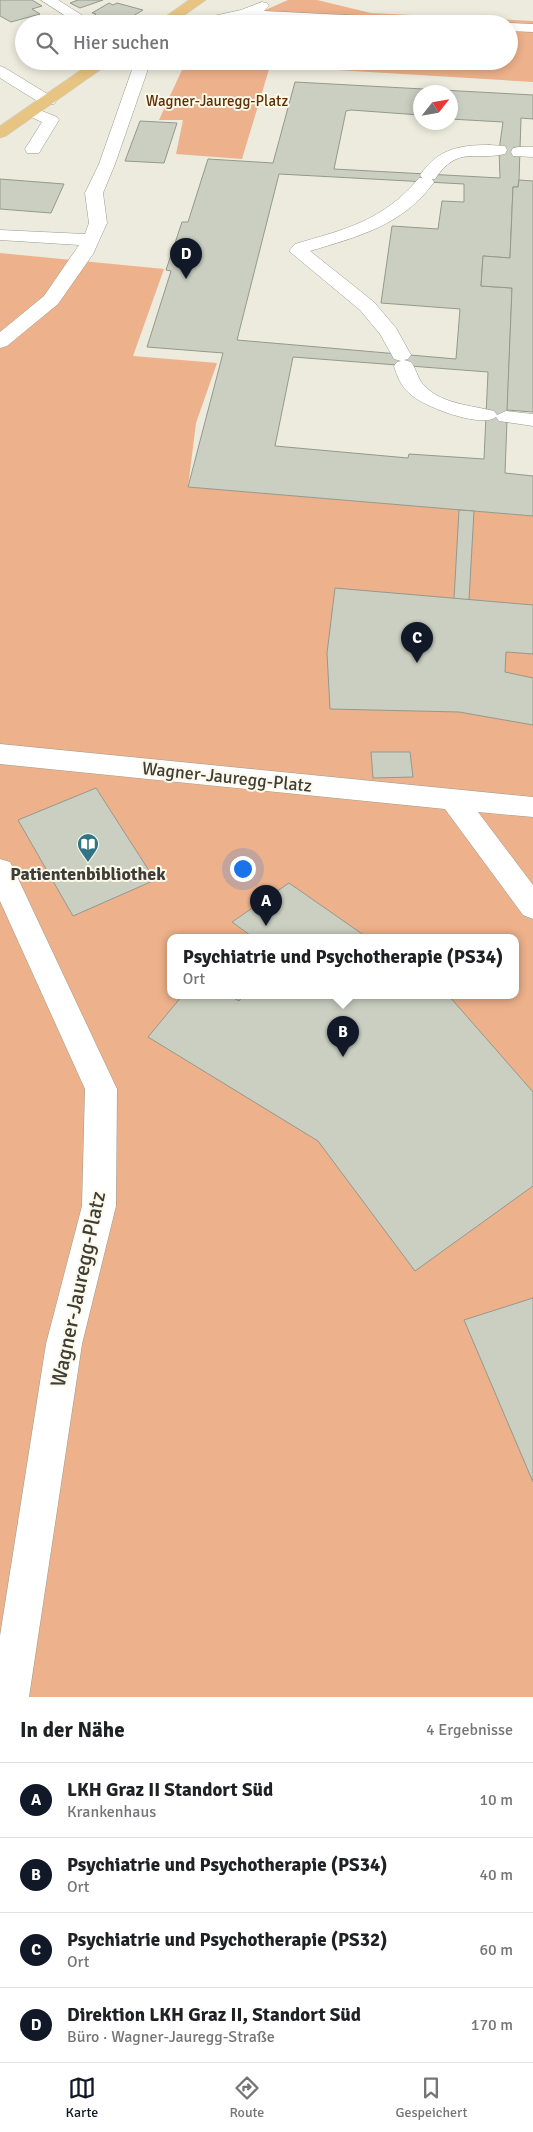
<!DOCTYPE html>
<html lang="de">
<meta charset="utf-8">
<style>
:root{--surface:#fff;--page:#f6f6f6;--text:#202124;--muted:#757577;--line:#e0e0e0;--accent:#111827}
body{margin:0;font-family:Signika,sans-serif;background:var(--page);color:var(--text)}
.compass{position:absolute;left:413px;top:85px;width:45px;height:45px;border-radius:50%;background:var(--surface);box-shadow:0 2px 8px #0003;rotate:59deg}
.you{position:absolute;left:242px;top:868px;width:18px;height:18px;margin:-12px;border:4px solid #fff;border-radius:50%;background:#1a73e8;box-shadow:0 0 0 8px #1a73e833}
.badge{display:grid;place-items:center;width:32px;height:32px;border-radius:50%;background:var(--accent);color:#fff;font-size:16px;font-weight:700}
.pin{position:absolute;translate:-50% -41px;filter:drop-shadow(0 1px 2px #0008)}
.pin::after{content:'';position:absolute;top:26px;width:18px;height:15px;background:inherit;clip-path:polygon(0 0,100% 0,50% 100%)}
.popup{position:absolute;left:167px;top:934px;width:352px;height:65px;box-sizing:border-box;display:grid;place-content:center;border-radius:10px;background:var(--surface);filter:drop-shadow(0 1px 4px #0005);font-size:16px;white-space:nowrap;color:var(--muted)}
.popup b{font-size:19px;color:var(--text)}
.popup::after{content:'';position:absolute;left:50%;top:100%;margin-left:-10px;border:10px solid transparent;border-top-color:var(--surface)}
.list{margin:0;padding:0;list-style:none}
h2{display:flex;justify-content:space-between;align-items:center;height:65px;margin:0;padding:0 20px;font-size:21px}
h2 small{font-size:16px;font-weight:400;color:var(--muted)}
.list li{display:grid;grid-template-columns:32px 1fr auto;gap:15px;align-items:center;box-sizing:border-box;height:75px;padding:0 20px;border-top:1px solid var(--line)}
.list b{display:block;font-size:19px;white-space:nowrap}
.list p{margin:0;font-size:16px;white-space:nowrap;color:var(--muted)}
.list em{font-size:16px;font-style:normal;color:var(--muted)}
.icon{flex:none;width:28px;height:28px;fill:none;stroke:currentColor;stroke-width:2;stroke-linecap:round;stroke-linejoin:round}
.map{position:relative;flex:none;width:533px;height:1697px;overflow:hidden}
.search{position:absolute;background:var(--surface);box-shadow:0 2px 8px #0003;left:15px;right:15px;top:15px;height:55px;display:flex;align-items:center;gap:12px;box-sizing:border-box;padding:0 18px;border-radius:28px;color:var(--muted);font-size:19px}
.sheet{height:365px;background:var(--surface)}
nav{display:flex;justify-content:space-around;align-items:center;box-sizing:border-box;height:70px;border-top:1px solid var(--line);background:var(--surface);font-size:14px;color:var(--muted)}
nav a{display:grid;justify-items:center;gap:2px}
nav .on{color:var(--accent)}
.map>svg:first-child{display:block}
.green{fill:#edb18b;fill-rule:evenodd}
.building{fill:#cacfc1;stroke:#94998c;fill-rule:evenodd}
.lines{fill:none;stroke-linecap:round;stroke-linejoin:round}
.minor-casing{stroke:#9c9a8d;stroke-width:1}
.major-casing{stroke:#cdcdcb;stroke-width:1}
.minor{fill:#fff;fill-rule:evenodd}
.major{fill:#e8c482;fill-rule:evenodd}
.labels{text-anchor:middle;stroke-width:4;stroke-linejoin:round;paint-order:stroke}
.far-park-label{font-size:15px;fill:#612d01;stroke:#fbf9ea}
.street-label{font-size:18px;fill:#3e3d37;stroke:#fbf9ea}
.poi-label{font-size:18px;font-weight:bold;fill:#3e3d37;stroke:#fbf9ea}
.near-street-label{font-size:21px;fill:#3e3d37;stroke:#fbf9ea}
</style>
<div class="map">
<svg width="533" height="1697" viewBox="0 0 533 1697">
<rect width="100%" height="100%" fill="#edebdd"/>
<g class="green">
<path d="M288 0H317L371 13 533 21V82L270 66 242 159 176 154 183 120H159L186 61H509V24H234Z"/>
<path d="M0 253 164 269 133 356 217 363 196 423 188 487 533 516V1697H0ZM170 938H516V996H170Z"/>
</g>
<g class="building">
<path d="M0 0H32L42 6 32 9 40 14 11 22 0 16Z"/>
<path d="M78 0H103L80 8 70 3Z"/>
<path d="M109 3 113 5 117 3 143 10 120 24H112L91 18 96 14 92 13Z"/>
<path d="M295 82 533 95V119L521 118 519 180 518 187H513L510 258 483 256 481 286 512 288 505 473 533 476V516L188 487 223 353 147 347 171 271 166 270 182 222H188L208 159 273 163ZM420 92H450V119L503 122 499 150 500 178 334 169 346 111 351 110 420 115ZM279 174 464 184V202L442 201 438 229 392 226 381 303 460 309 456 359 237 340ZM293 357 488 372 484 459 409 454 408 458 275 446Z"/>
<path d="M140 121 177 123 164 163 125 161Z"/>
<path d="M0 179 64 184 51 213 0 209Z"/>
<path d="M519 180 533 181V412L507 410 512 288 481 286 483 256 510 258 513 187H518Z"/>
<path d="M459 510 474 511 469 600 454 599Z"/>
<path d="M335 588 533 605V654L506 652 505 672 533 678V725L459 712 330 709 327 653Z"/>
<path d="M371 752H410L413 777 373 778Z"/>
<path d="M96 788 155 880 73 916 18 820Z"/>
<path d="M289 883 368 938H254L232 922Z"/>
<path d="M182 996H230L239 1001 243 996H449L533 1092V1186L415 1271 318 1141 148 1037Z"/>
<path d="M533 1298V1482L464 1320Z"/>
</g>
<g class="lines">
<g class="minor-casing">
<g id="minor">
<path d="M41 0H58L96 24H78Z"/>
<path d="M262 2 267 3 269 6 264 11 447 20 452 21 454 24H353L245 18 218 24H198L209 17 241 10Z"/>
<path d="M509 23 533 24V32L509 31V24H504Z"/>
<path d="M138 61H156L148 69 115 164 103 193 107 223 93 254 58 304 7 346 0 348V332L44 296 79 245 0 240V230L85 234 89 223 85 193 99 164 133 67Z"/>
<path d="M0 66 5 68 54 98 56 101 54 104H42L0 78Z"/>
<path d="M32 107 57 117 59 120 39 153H27L25 149 42 122 26 115 24 112 26 109Z"/>
<path d="M489 145 505 146 507 150 505 154C474 161 458 145 435 179H432L434 182C404 225 357 237 310 251L374 302 396 328 411 355 408 359 404 360 411 362C416 368 417 377 422 383 439 404 470 405 494 411L497 415 506 411 533 414V426L499 421 496 417C482 429 421 406 409 393 401 386 397 376 394 366L397 362 401 361 394 359 380 334 360 310 289 251 295 244C346 229 383 221 419 178H422L420 175C438 149 459 145 489 145Z"/>
<path d="M519 147H533V157L513 156 511 152 513 148Z"/>
<path d="M0 744 533 797V817L478 812 533 885V919L523 915 445 809 0 764Z"/>
<path d="M0 859 10 862 14 870 117 1089 116 1206 82 1344 29 1697H0V1636L46 1344 82 1206 85 1089 0 901Z"/>
</g>
</g>
<g class="major-casing">
<g id="major">
<path d="M189 0H206L172 24H155Z"/>
<path d="M94 61H113L6 136 0 138V126Z"/>
</g>
</g>
<use href="#minor" class="minor"/>
<use href="#major" class="major"/>
</g>
<defs>
<g id="library-pin" transform="scale(1.125)"><path d="M0 17L-7.5 6A9.5 9.5 0 1 1 7.5 6Z" fill="#327486" stroke="#fbf9ea"/><path d="M-6-4Q-3-5.5-.7-3.5V5Q-3 3-6 4ZM6-4Q3-5.5 .7-3.5V5Q3 3 6 4Z" fill="#fff"/></g>
</defs>
<g fill-rule="evenodd">
<use href="#library-pin" x="88" y="844"/>
</g>
<g class="labels">
<g class="far-park-label">
<text x="217" y="106">Wagner-Jauregg-Platz</text>
</g>
<g class="street-label">
<text transform="translate(227 777) rotate(6)" y="6">Wagner-Jauregg-Platz</text>
</g>
<g class="poi-label">
<text x="88" y="880">Patientenbibliothek</text>
</g>
<g class="near-street-label">
<text transform="translate(78 1289) rotate(-78)" y="7">Wagner-Jauregg-Platz</text>
</g>
</g>
</svg>
<svg class="compass" viewBox="-18 -18 36 36"><path d="M0-13l5 13h-10z" fill="#e53935"/><path d="M0 13l5-13h-10z" fill="#757577"/></svg>
<div class="you"></div>
<div class="pin badge" style="left:266px;top:926px">A</div>
<div class="pin badge" style="left:343px;top:1057px">B</div>
<div class="popup"><b>Psychiatrie und Psychotherapie (PS34)</b>Ort</div>
<div class="pin badge" style="left:417px;top:663px">C</div>
<div class="pin badge" style="left:186px;top:279px">D</div>
<div class="search"><svg class="icon" aria-label="search" viewBox="0 0 24 24"><circle cx="10" cy="10" r="6"/><path d="M15 15l6 6"/></svg>Hier suchen</div>
</div>
<section class="sheet">
<h2>In der Nähe<small>4 Ergebnisse</small></h2>
<ul class="list">
<li><span class="badge">A</span><div><b>LKH Graz II Standort Süd</b><p>Krankenhaus</p></div><em>10 m</em></li>
<li><span class="badge">B</span><div><b>Psychiatrie und Psychotherapie (PS34)</b><p>Ort</p></div><em>40 m</em></li>
<li><span class="badge">C</span><div><b>Psychiatrie und Psychotherapie (PS32)</b><p>Ort</p></div><em>60 m</em></li>
<li><span class="badge">D</span><div><b>Direktion LKH Graz II, Standort Süd</b><p>Büro · Wagner-Jauregg-Straße</p></div><em>170 m</em></li>
</ul>
</section>
<nav>
<a class="on"><svg class="icon" aria-label="map" viewBox="0 0 24 24"><path d="M3 6l6-2 6 2 6-2v14l-6 2-6-2-6 2zM9 4v14M15 6v14"/></svg>Karte</a>
<a><svg class="icon" aria-label="directions" viewBox="0 0 24 24"><path d="M12 3l9 9-9 9-9-9zM9 14v-3h6M13 9l2 2-2 2"/></svg>Route</a>
<a><svg class="icon" aria-label="saved" viewBox="0 0 24 24"><path d="M7 4h10v16l-5-4-5 4z"/></svg>Gespeichert</a>
</nav>
